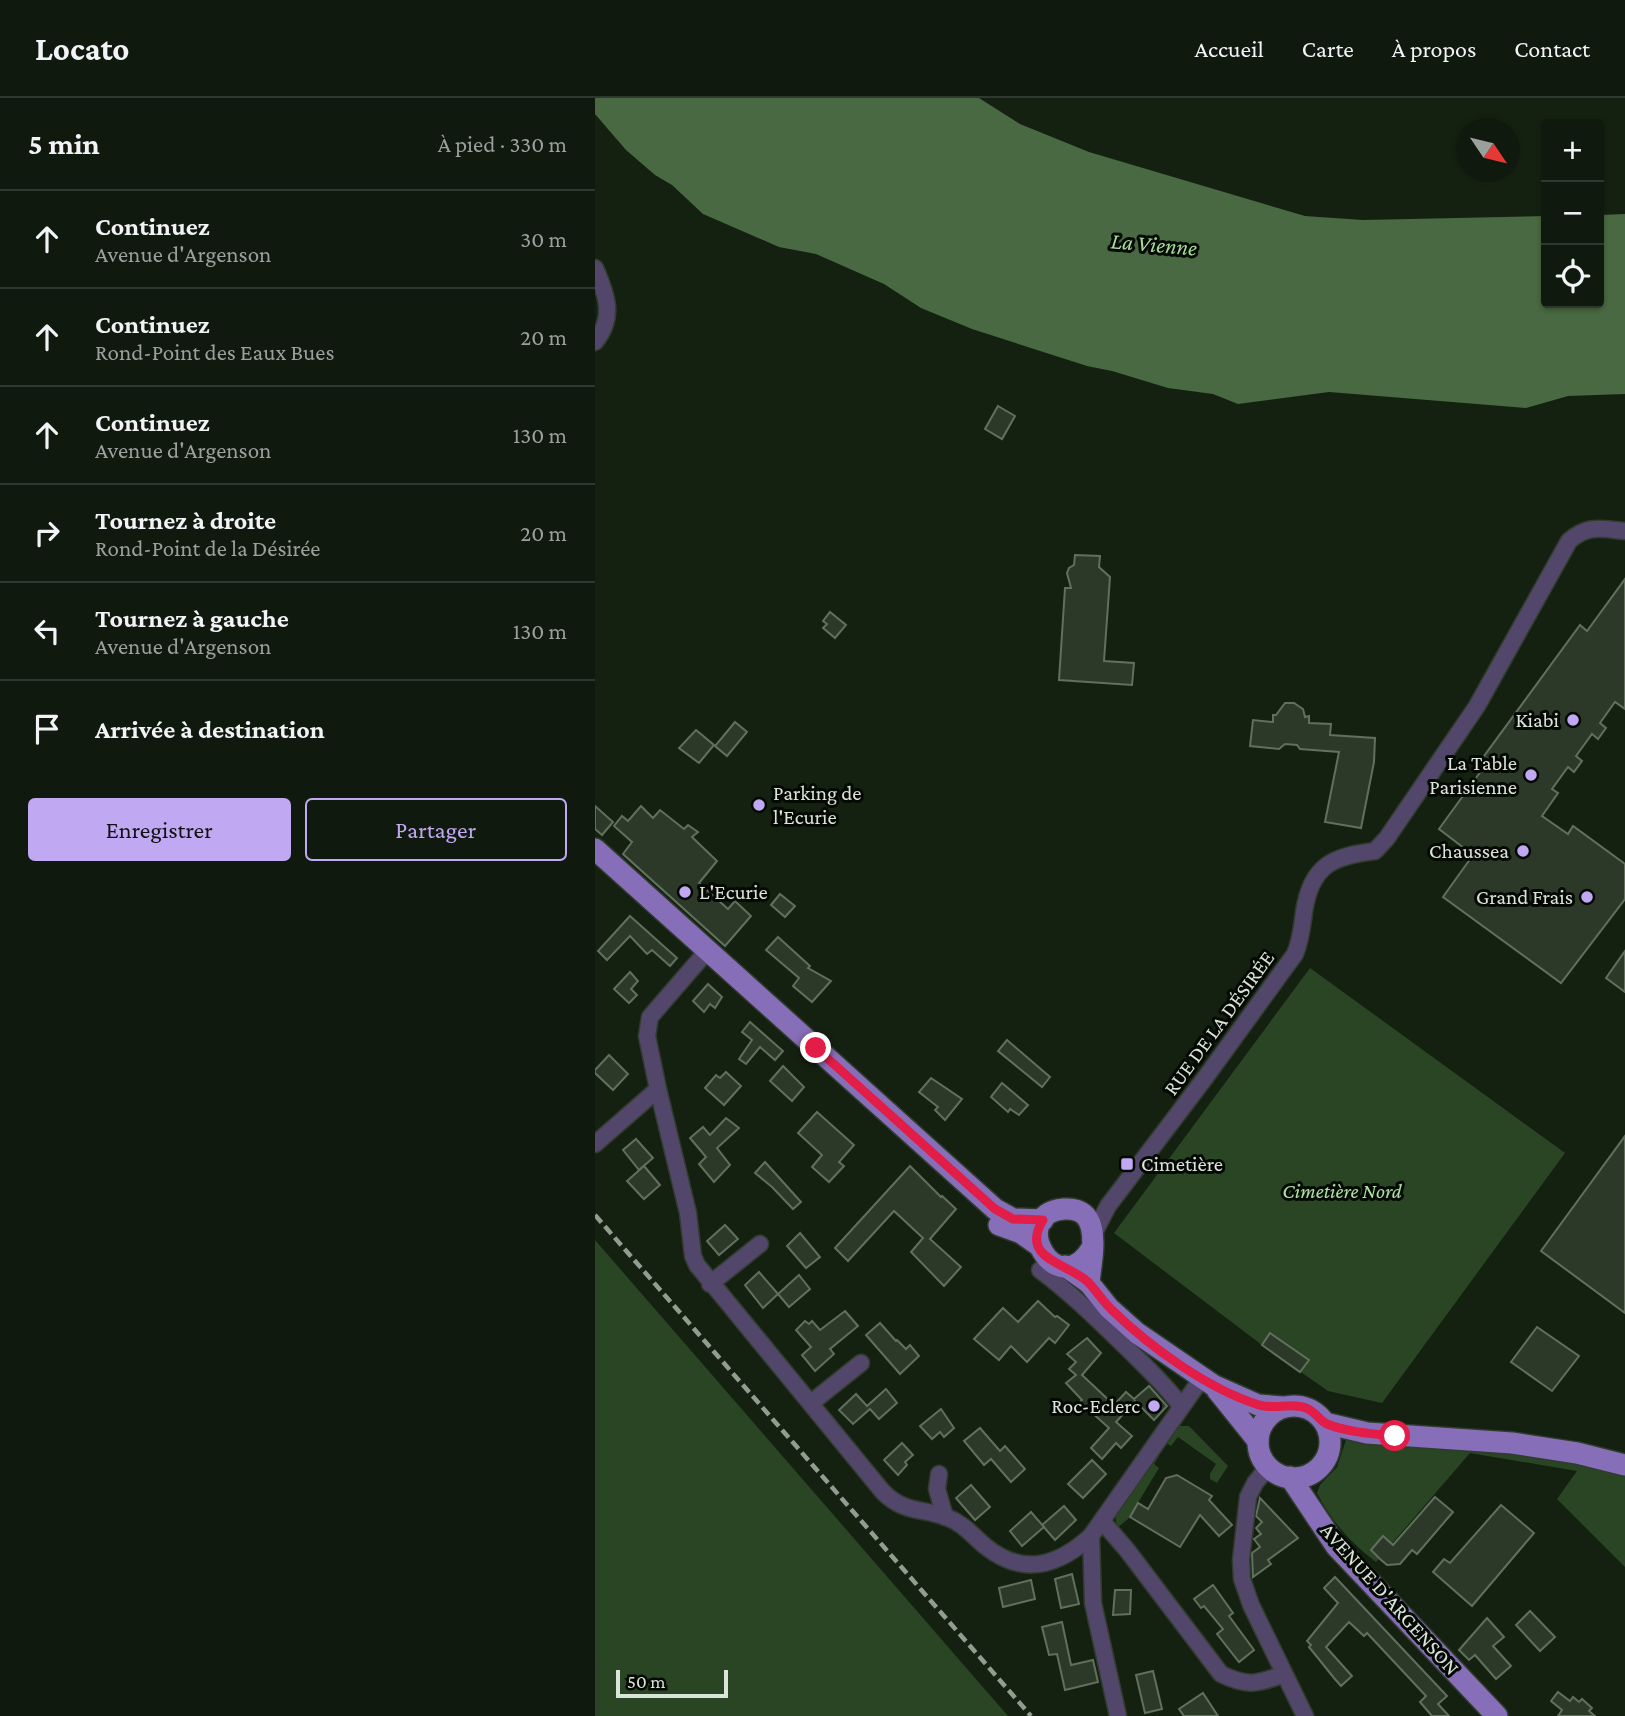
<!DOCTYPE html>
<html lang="fr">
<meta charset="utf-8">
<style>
:root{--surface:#0f190d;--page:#182216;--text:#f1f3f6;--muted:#9ba09d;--line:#2f382e;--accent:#c0a8f3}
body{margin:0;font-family:"Crimson Pro",serif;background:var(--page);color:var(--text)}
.controls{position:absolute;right:21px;top:21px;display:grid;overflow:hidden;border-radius:7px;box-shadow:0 2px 5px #0004}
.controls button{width:63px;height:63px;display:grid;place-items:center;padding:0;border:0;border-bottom:2px solid var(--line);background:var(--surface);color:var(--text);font:35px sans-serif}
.compass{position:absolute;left:862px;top:21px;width:63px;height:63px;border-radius:50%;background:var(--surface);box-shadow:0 2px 5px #0004;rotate:125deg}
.scale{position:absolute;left:21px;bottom:18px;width:112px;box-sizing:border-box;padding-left:7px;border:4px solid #dbe4d9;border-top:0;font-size:19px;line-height:24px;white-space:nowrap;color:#dbe4d9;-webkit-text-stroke:5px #050904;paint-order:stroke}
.stop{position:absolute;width:21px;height:21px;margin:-16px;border:5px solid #e11d48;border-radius:50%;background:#fff}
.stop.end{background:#e11d48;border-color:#fff;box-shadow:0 2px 7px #0008}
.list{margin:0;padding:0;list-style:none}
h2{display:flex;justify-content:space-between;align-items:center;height:91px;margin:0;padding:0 28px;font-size:30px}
h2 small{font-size:23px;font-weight:400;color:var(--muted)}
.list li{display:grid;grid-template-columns:46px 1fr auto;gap:21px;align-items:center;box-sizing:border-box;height:98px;padding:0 28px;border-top:2px solid var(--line)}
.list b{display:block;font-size:26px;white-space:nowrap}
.list p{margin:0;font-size:23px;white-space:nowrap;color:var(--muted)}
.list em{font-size:23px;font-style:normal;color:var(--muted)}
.actions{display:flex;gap:14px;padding:21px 28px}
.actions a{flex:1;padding:16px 0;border:2px solid var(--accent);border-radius:7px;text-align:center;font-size:24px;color:var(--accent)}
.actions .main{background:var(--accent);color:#111}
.icon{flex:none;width:38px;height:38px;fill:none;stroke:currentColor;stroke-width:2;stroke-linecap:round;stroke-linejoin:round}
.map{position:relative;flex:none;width:1030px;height:1618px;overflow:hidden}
header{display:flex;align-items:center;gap:42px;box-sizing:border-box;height:98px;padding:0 35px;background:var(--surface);border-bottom:2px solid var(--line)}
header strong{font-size:33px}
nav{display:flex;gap:38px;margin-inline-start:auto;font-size:24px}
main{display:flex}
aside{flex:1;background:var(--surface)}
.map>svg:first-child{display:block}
.green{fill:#2a4524}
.water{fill:#486941}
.building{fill:#2c3929;stroke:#60705d;stroke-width:2}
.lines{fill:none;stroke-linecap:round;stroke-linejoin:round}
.minor-casing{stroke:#303c2d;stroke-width:19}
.major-casing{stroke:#303c2d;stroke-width:24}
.minor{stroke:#52466a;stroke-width:16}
.major{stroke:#876eb8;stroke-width:21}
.rail{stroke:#929c90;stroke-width:4.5;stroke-dasharray:10 5;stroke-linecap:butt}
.route{stroke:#e11d48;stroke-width:9}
.poi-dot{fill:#c0a8f3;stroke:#050904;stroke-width:2.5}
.labels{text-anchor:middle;stroke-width:6;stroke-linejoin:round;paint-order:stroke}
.poi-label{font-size:21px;fill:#dbe4d9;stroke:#050904;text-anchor:end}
.street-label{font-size:21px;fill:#dbe4d9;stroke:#050904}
.park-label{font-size:21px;font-style:italic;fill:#ade2a1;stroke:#050904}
.water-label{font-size:23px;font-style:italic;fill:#a6db9a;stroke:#050904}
</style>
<header>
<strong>Locato</strong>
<nav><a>Accueil</a><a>Carte</a><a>À propos</a><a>Contact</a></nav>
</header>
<main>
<aside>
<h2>5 min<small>À pied · 330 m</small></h2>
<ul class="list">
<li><svg class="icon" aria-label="ahead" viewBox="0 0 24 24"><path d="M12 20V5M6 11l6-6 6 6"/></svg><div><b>Continuez</b><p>Avenue d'Argenson</p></div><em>30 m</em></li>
<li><svg class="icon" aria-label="ahead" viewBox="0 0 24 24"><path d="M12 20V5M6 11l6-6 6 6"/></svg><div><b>Continuez</b><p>Rond-Point des Eaux Bues</p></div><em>20 m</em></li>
<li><svg class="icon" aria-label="ahead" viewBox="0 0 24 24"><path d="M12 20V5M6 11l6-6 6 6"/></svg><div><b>Continuez</b><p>Avenue d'Argenson</p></div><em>130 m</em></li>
<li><svg class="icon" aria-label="right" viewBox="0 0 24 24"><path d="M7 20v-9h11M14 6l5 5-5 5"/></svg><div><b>Tournez à droite</b><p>Rond-Point de la Désirée</p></div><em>20 m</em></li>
<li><svg class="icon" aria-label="left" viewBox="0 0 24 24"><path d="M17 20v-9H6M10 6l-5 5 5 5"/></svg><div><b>Tournez à gauche</b><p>Avenue d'Argenson</p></div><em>130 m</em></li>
<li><svg class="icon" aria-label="arrive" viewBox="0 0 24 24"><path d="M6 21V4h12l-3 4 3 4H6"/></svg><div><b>Arrivée à destination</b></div></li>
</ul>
<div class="actions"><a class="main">Enregistrer</a><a>Partager</a></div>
</aside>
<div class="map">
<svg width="1030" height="1618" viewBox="0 0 1030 1618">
<rect width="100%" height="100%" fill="#142111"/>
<g class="green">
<path d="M715 870 970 1055 787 1305 733 1293 667 1247 519 1135Z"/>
<path d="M0 1142 413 1618H0Z"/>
<path d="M579 1328H594L633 1368 622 1385 615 1381V1376L621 1366 583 1339 576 1348 570 1344Z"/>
<path d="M751 1342C782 1348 812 1346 843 1348 906 1353 968 1363 1030 1374V1469L962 1401 982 1373 875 1355 781 1464C755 1444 737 1424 722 1395L725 1387 742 1369Z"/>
<path d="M560 1356 564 1358 559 1366 564 1370 533 1421 522 1430 520 1415Z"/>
</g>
<path class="water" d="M0 0H384L425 26 494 54 710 118 768 122 951 118V205H1004V117L1030 116V296L973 298 931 310 734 294 643 306 618 296 573 290 517 273 492 268 377 231 326 210 289 186 221 156 184 149 108 116 77 87 60 77 31 52 0 16Z"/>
<g class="building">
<path d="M403 308 420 318 407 341 390 331Z"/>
<path d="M480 457 505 458 504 469 515 479 509 563 539 565 537 587 464 582 470 490H476L472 475 474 470 479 467Z"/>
<path d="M1030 481V611L1020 604 1005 625 1011 630 1003 641 997 636 981 658 987 663 979 674 973 669 957 691 963 695 947 718 973 736 978 728 1030 766V801L966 885 848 799 878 757 844 731 886 673 881 669 985 527 992 533Z"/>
<path d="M235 514 251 527 240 540 228 530 232 526 228 523Z"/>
<path d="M690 605H699L708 611 710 619 714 618V625L736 626 735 637 780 640 779 664 766 730 730 724 744 654 705 651 702 647 690 646 684 651 655 648 658 622 678 624V617H681Z"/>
<path d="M140 624 152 634 132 658 120 648Z"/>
<path d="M101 632 119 647 104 665 84 650Z"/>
<path d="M0 708 18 724 7 737 0 731Z"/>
<path d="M46 708 58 720 65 712 89 731 93 727 103 734 97 739 122 763 104 785 133 811 140 803 156 818 130 848 28 756 37 744 19 728 27 718 33 723Z"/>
<path d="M185 796 200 808 190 819 176 807Z"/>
<path d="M35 818 82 860 75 868 57 852 52 856 35 838 12 862 3 853Z"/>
<path d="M183 839 215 868 213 870 236 883 217 904 198 888 204 880 171 852Z"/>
<path d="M1030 853V894L1011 880Z"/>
<path d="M35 874 43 883 36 891 42 897 34 905 19 891Z"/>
<path d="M113 886 127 899 120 910 115 906 109 914 98 903Z"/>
<path d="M155 924 188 953 180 962 165 949 151 966 144 961 157 942 147 934Z"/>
<path d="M412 942 455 979 447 989 403 953Z"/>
<path d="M14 957 33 976 18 992 0 975V972Z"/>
<path d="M188 968 209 989 197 1003 175 983Z"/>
<path d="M131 974 146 988 129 1007 110 990 121 977 125 980Z"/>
<path d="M336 980 367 1001 350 1022 340 1012 343 1009 324 994Z"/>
<path d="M407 985 433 1007 424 1017 415 1011 413 1014 396 999Z"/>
<path d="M222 1014 259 1047 244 1064 249 1068 234 1084 217 1069 227 1057 203 1035Z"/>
<path d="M131 1020 144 1030 122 1050 135 1067 119 1084 104 1066 111 1059 95 1040 108 1029 115 1037Z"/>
<path d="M1030 1038V1215L946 1153Z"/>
<path d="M41 1041 58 1060 44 1072 28 1052Z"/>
<path d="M170 1064 206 1104 198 1111 177 1089 160 1075Z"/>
<path d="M49 1068 65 1087 49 1101 32 1083Z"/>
<path d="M315 1068 346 1099 347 1098 361 1111 335 1141 366 1169 349 1188 316 1154 328 1140 299 1113 253 1163 240 1150Z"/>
<path d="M130 1127 143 1141 124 1157 112 1143Z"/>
<path d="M205 1135 225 1159 211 1170 192 1148Z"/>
<path d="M164 1174 183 1196 168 1210 150 1187Z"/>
<path d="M204 1177 215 1191 194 1209 183 1196Z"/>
<path d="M443 1203 460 1219 462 1218 474 1227 460 1245 454 1240 432 1264 416 1248 404 1262 379 1241 408 1210 423 1224Z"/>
<path d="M250 1213 263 1228 235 1251 239 1256 220 1273 207 1257 216 1249 201 1232 210 1223 214 1226 217 1223 225 1232Z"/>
<path d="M285 1225 301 1243 302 1242 311 1251 315 1247 324 1258 305 1276 271 1237Z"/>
<path d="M942 1229 984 1258 957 1293 916 1264Z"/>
<path d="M675 1235 714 1262 705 1274 667 1247Z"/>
<path d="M492 1240 506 1255 487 1277 519 1307 531 1294 539 1301 554 1288 572 1308 559 1322 540 1303 521 1324 537 1338 526 1350 521 1345 507 1361 496 1350 514 1330 485 1304 487 1302 471 1285 481 1277 474 1271 481 1264 472 1256Z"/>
<path d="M291 1291 302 1305 284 1321 275 1311 258 1326 244 1312 261 1296 272 1308Z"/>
<path d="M346 1311 359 1330 349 1339 345 1334 337 1341 325 1328Z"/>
<path d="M385 1330 405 1353 410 1348 430 1371 416 1384 396 1361 389 1367 369 1343Z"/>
<path d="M307 1345 318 1357 310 1364 312 1367 303 1377 289 1362Z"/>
<path d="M497 1362 511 1376 488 1400 473 1386Z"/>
<path d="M582 1377 617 1398 614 1402 637 1427 624 1438 605 1417 585 1449 535 1419 543 1405 553 1411 571 1380Z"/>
<path d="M376 1387 395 1409 380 1422 361 1400Z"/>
<path d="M840 1399 858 1414 822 1456 817 1452 805 1466 792 1467 785 1461 776 1452 788 1438 798 1447Z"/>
<path d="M665 1400 703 1440 673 1462 676 1466 658 1479 657 1455 665 1449 659 1441 666 1436 661 1430 667 1424 661 1418Z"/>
<path d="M906 1407 939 1435 877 1508 838 1474 849 1461 855 1465Z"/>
<path d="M469 1408 481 1422 460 1442 447 1427Z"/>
<path d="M436 1414 449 1429 427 1448 415 1433Z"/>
<path d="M477 1476 484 1506 466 1510 460 1481Z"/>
<path d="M740 1479 852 1598 843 1606 854 1618H837L825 1604 831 1598 772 1535 769 1538 754 1524 731 1549 757 1578 746 1588 739 1580 714 1549 716 1547 712 1543 743 1505 729 1490Z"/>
<path d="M436 1482 440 1501 408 1509 404 1490Z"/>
<path d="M618 1487 638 1515 634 1518 659 1552 644 1564 622 1536 628 1531 609 1508 606 1510 599 1501Z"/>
<path d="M520 1492H536L535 1516 518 1517Z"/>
<path d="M935 1513 960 1539 945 1553 921 1527Z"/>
<path d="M892 1520 909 1539 898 1548 916 1568 901 1581 880 1557 874 1562 864 1552Z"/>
<path d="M467 1524 476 1567 498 1562 503 1584 470 1592 462 1556 454 1557 447 1529Z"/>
<path d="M558 1573 567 1611 550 1615 541 1577Z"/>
<path d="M963 1594 975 1603 978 1599 984 1604 987 1601 997 1610 994 1613 1000 1618H963L967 1612 956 1603Z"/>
<path d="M608 1595 623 1618H589L584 1611Z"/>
</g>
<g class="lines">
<g class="minor-casing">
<g id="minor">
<path d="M0 170C12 197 20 220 0 244"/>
<path d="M63 991 93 1115 98 1158 102 1167 288 1394C309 1415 326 1410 351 1419 368 1425 377 1437 390 1448 428 1479 463 1468 496 1438"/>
<path d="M0 1046 63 991 52 938 55 919 113 852"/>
<path d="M499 1135 513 1108 610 980 700 856C706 842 707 829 709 814 716 767 738 758 780 753L792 740 882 608 974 443C993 426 1006 431 1030 433"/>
<path d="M445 1172C476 1195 503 1222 530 1248 549 1267 570 1286 586 1308"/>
<path d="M115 1186 165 1146"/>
<path d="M216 1305 266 1265"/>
<path d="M673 1369 660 1385 653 1399 646 1462 647 1481 656 1507 710 1618"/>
<path d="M344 1376 342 1391 350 1419"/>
<path d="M507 1423 532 1452 626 1576C653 1589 662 1586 689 1576"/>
<path d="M523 1618 498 1505 496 1438 607 1280"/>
</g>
</g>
<g class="major-casing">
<g id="major">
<path d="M0 751 400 1111 418 1121 448 1122"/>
<path d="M404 1127 426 1135 443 1147"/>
<path d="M470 1168 494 1185 514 1210 542 1235 618 1287 663 1307 688 1309"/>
<path d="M494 1185C496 1161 510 1108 469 1111 411 1115 461 1208 497 1150"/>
<path d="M622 1292 663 1343"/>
<circle cx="699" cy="1344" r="36"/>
<path d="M730 1325 772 1335 917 1345 982 1355 1030 1367"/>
<path d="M695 1379 741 1448 902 1618"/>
</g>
</g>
<use href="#minor" class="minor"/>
<use href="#major" class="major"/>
<path class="rail" d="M0 1117 436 1618"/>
</g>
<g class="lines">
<path class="route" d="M221 950 400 1111 418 1121 448 1122C424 1161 473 1165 493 1184 501 1192 508 1204 517 1212 555 1249 613 1291 664 1307 680 1312 696 1304 711 1310 720 1313 725 1323 732 1326 752 1334 779 1336 800 1338"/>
</g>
<g class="poi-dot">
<circle cx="978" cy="622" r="7"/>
<circle cx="936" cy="677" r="7"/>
<circle cx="164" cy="707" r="7"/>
<circle cx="928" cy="753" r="7"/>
<circle cx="90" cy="794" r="7"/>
<circle cx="992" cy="799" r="7"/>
<rect x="525" y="1059" width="14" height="14" rx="3.5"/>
<circle cx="559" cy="1308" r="7"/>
</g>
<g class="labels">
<g class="poi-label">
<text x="964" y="629">Kiabi</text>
<text x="922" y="672">La Table<tspan x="922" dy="24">Parisienne</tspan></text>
<text x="178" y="702" text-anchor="start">Parking de<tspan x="178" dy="24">l'Ecurie</tspan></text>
<text x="914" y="760">Chaussea</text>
<text x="104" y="801" text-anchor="start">L'Ecurie</text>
<text x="978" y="806">Grand Frais</text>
<text x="546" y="1073" text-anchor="start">Cimetière</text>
<text x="545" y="1315">Roc-Eclerc</text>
</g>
<g class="street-label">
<text transform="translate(624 925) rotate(-54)" y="7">RUE DE LA DÉSIRÉE</text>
<text transform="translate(795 1501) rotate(48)" y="7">AVENUE D'ARGENSON</text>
</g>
<g class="park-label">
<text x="747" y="1100">Cimetière Nord</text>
</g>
<g class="water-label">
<text transform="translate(559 146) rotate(5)" y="8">La Vienne</text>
</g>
</g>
</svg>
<div class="controls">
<button>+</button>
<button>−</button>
<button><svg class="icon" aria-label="locate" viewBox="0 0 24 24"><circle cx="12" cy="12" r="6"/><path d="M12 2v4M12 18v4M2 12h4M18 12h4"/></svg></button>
</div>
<svg class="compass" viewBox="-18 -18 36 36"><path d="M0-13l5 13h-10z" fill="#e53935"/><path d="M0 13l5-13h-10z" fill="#9ba09d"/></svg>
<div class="scale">50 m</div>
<div class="stop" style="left:800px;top:1338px"></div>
<div class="stop end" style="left:221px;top:950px"></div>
</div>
</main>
